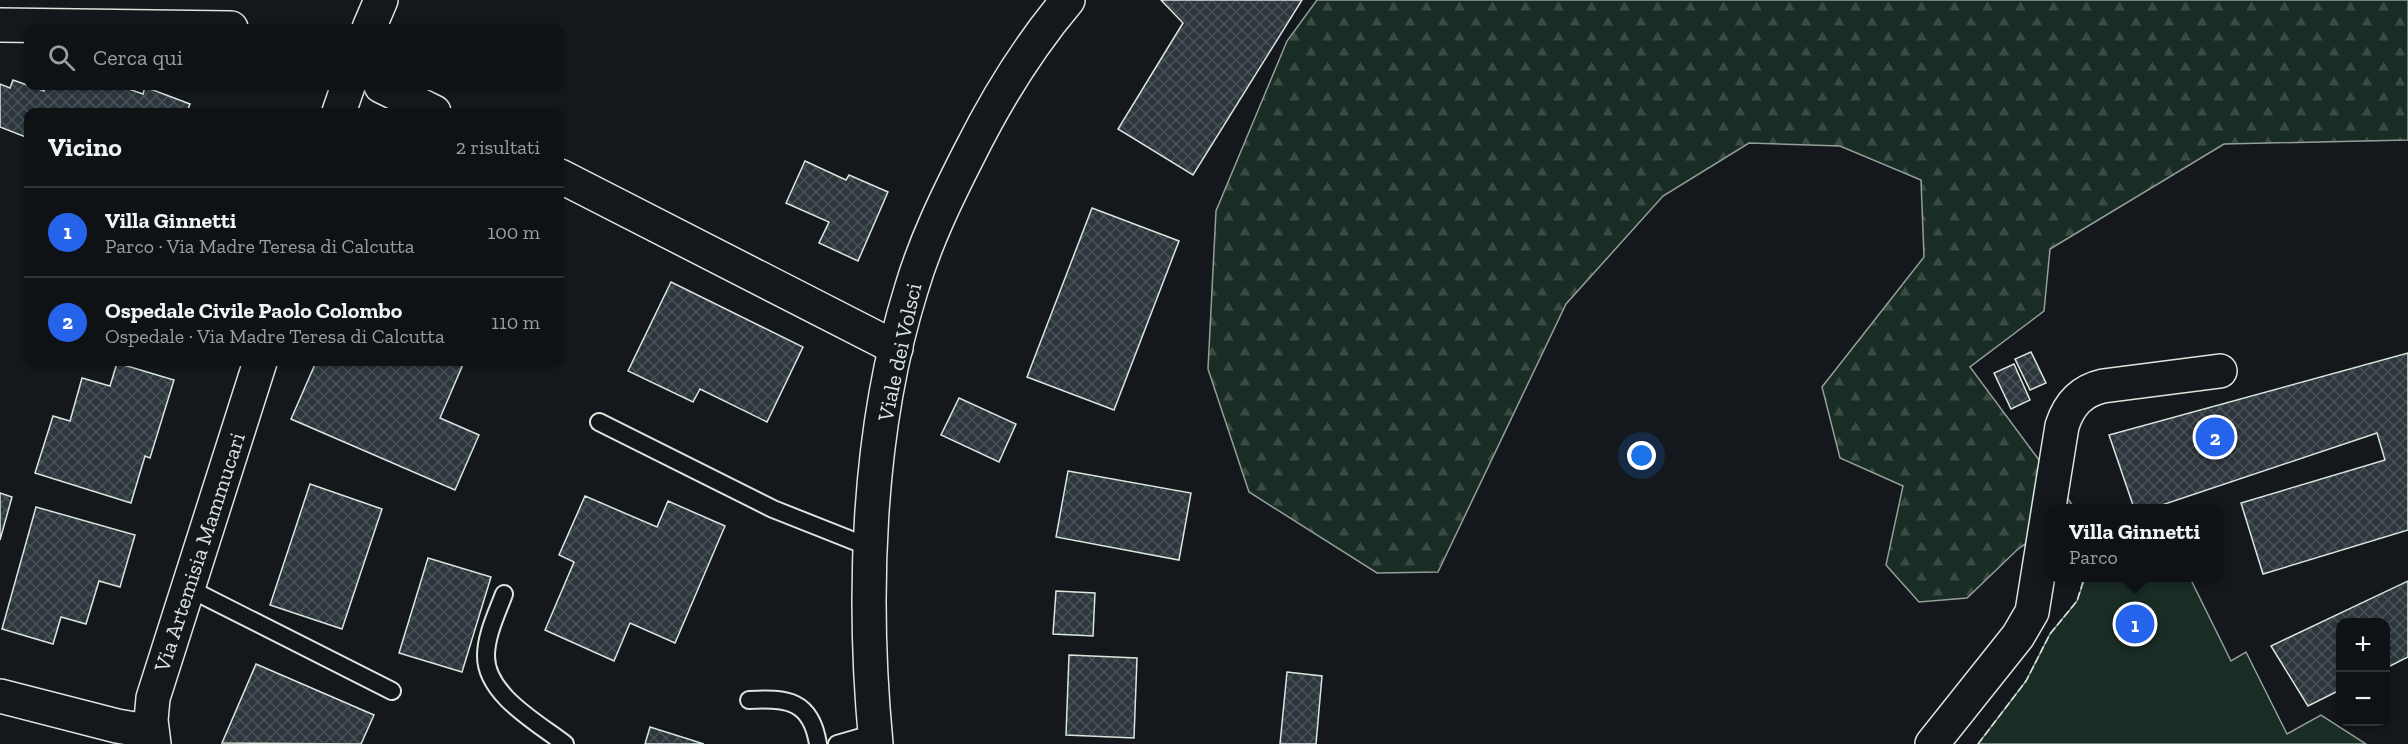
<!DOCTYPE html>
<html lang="it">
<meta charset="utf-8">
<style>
:root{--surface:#0f1215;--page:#181b1e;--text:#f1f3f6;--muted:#9b9ea0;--line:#2f3234;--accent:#2563eb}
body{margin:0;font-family:"Zilla Slab",serif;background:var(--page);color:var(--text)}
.controls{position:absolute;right:18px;bottom:18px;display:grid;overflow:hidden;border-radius:12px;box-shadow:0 2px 4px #0004}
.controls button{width:54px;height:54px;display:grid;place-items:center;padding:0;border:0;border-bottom:2px solid var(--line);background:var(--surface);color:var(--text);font:30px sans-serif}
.you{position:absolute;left:1642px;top:456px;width:21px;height:21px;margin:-15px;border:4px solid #fff;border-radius:50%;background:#1a73e8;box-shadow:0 0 0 9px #1a73e833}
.badge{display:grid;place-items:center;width:39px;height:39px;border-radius:50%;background:var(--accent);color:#fff;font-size:20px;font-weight:700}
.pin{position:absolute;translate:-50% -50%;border:3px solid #fff;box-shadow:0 2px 6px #0006}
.popup{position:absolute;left:2046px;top:504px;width:177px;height:78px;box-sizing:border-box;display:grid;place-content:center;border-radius:12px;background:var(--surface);filter:drop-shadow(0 2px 4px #0005);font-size:20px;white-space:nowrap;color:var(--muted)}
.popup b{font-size:22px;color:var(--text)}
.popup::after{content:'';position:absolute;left:50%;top:100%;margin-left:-12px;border:12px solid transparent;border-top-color:var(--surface)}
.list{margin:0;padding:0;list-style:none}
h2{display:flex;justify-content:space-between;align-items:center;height:78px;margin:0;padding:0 24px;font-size:26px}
h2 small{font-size:20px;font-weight:400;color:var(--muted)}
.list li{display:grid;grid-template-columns:39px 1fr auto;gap:18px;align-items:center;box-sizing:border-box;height:90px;padding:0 24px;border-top:2px solid var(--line)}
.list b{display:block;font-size:22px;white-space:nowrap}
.list p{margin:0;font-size:20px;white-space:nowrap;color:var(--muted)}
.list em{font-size:20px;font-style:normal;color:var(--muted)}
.icon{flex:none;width:33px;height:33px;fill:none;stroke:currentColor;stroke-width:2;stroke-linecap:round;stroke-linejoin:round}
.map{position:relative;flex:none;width:2408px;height:744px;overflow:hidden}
.search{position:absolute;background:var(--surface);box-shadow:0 2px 4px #0004;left:24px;top:24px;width:540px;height:66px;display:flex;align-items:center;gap:15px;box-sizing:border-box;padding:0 21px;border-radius:12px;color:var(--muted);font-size:22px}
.panel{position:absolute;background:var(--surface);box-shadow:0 2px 4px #0004;left:24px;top:108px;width:540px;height:258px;border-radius:12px}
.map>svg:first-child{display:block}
.forest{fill:url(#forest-firs);stroke:#939e99;stroke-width:1.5}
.park{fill:#1a2d24;stroke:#939e99;stroke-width:1.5}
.building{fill:url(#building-cross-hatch);stroke:#d8e6dc;stroke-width:1.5}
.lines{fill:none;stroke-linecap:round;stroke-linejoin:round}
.service-casing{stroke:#d8e6dc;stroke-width:20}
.minor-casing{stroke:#d8e6dc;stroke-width:36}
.primary-casing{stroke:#d8e6dc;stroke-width:36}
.service{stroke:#14181c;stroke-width:16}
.minor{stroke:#14181c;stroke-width:33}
.primary{stroke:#14181c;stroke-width:33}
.fence{stroke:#d8e6dc;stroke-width:1.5;stroke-dasharray:8 3;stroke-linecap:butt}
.labels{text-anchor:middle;stroke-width:4.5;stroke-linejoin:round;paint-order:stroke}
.street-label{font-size:22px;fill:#d8e6dc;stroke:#14181c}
</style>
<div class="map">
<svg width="2408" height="744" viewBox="0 0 2408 744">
<defs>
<pattern id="forest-firs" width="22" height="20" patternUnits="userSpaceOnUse" patternTransform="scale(1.5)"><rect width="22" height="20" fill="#1a2d24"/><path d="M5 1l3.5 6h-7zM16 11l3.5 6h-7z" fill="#3b4b43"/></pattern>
<pattern id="building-cross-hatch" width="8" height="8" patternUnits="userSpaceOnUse" patternTransform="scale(1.5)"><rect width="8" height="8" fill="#2c363c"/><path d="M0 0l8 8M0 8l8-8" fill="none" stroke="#4a5358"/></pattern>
</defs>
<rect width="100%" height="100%" fill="#14181c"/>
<path class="forest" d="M1317 0H2408V140L2224 144 2050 249 2044 311 1970 367 2074 507 2051 508V525L2017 550 1967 598 1919 602 1886 565 1903 486 1840 458 1822 387 1924 257 1921 180 1840 146 1749 143 1663 196 1566 304 1438 572 1377 573 1249 492 1208 369 1216 211 1287 41Z"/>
<path class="park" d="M2085 578H2190L2231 661 2246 652 2287 734 2321 715 2366 744H1978L2026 681 2050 634 2077 601Z"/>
<g class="building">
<path d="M1161 0H1302L1193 175 1118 129 1183 23Z"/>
<path d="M13 80 44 91 46 86H104L111 88 112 86H120L143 94 145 87 190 104 187 112H28V138L0 127V84L10 88Z"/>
<path d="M805 161 846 180 849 175 888 192 858 261 819 243 829 222 786 203Z"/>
<path d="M1092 208 1179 241 1114 410 1027 377Z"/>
<path d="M671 282 803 347 767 422 700 389 693 402 628 371Z"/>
<path d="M2031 352 2046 383 2030 390 2015 359Z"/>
<path d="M2408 353V530L2263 574 2241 503 2385 460 2377 433 2153 508H2134L2109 435Z"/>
<path d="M316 362H464L440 418 479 435 455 490 291 419Z"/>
<path d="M117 363 174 380 150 458 145 456 131 503 35 473 53 416 70 421 82 378 110 386Z"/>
<path d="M2014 364 2030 400 2011 409 1994 373Z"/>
<path d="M959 398 1016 424 999 462 941 435Z"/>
<path d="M1068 471 1191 493 1179 560 1056 537Z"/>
<path d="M310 484 382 509 342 629 270 605Z"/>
<path d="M0 493 12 497 0 540Z"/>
<path d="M585 496 657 527 668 501 725 526 675 643 630 623 614 661 545 630 574 562 559 555Z"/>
<path d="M36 507 135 535 120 587 99 581 86 624 61 617 53 644 2 629Z"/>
<path d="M428 558 491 577 462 672 399 653Z"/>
<path d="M2408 581V657L2386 668V622H2340V690L2308 706 2271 646Z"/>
<path d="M1056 591 1095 593 1093 636 1053 634Z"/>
<path d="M1069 655 1137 658 1134 738 1066 735Z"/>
<path d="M256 664 374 715 361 744 222 743Z"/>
<path d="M1287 672 1322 676 1316 744H1280Z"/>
<path d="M650 727 704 744H645Z"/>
</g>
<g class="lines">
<g class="service-casing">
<g id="service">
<path d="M599 422 773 509 869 547"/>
<path d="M188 588 392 691"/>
<path d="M504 594C497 613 486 635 486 656 486 695 538 723 565 744"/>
<path d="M749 700C787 698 811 700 818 744"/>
<path d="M837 744 875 733"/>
</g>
</g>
<g class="minor-casing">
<g id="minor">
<path d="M0 25 231 28"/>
<path d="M369 28 381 0"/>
<path d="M381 86 434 112"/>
<path d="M339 112 348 86"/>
<path d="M560 176 896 348"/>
<path d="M0 696 117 726 152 732"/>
<path d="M154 744 151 720 153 698 260 362"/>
<path d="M1932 744 2018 636 2032 612 2062 426C2069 404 2081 391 2103 386L2220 371"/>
</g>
</g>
<g class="primary-casing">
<path id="primary" d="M876 744C862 598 867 431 911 290 925 242 947 197 970 152 997 98 1029 46 1068 0"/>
</g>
<use href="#service" class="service"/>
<use href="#minor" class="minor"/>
<use href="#primary" class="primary"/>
<g class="fence">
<path d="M2073 508 2074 507"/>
<path d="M1978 744 2026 681 2050 634 2077 601 2084 578"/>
</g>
</g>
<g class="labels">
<g class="street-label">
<text transform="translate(899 352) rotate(-78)" y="8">Viale dei Volsci</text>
<text transform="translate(199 552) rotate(-72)" y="8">Via Artemisia Mammucari</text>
</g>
</g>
</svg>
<div class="controls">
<button>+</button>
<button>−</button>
</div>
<div class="you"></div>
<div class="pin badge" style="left:2135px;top:624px">1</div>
<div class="popup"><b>Villa Ginnetti</b>Parco</div>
<div class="pin badge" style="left:2215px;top:437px">2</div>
<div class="search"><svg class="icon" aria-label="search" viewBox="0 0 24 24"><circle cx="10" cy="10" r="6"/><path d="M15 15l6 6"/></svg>Cerca qui</div>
<section class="panel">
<h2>Vicino<small>2 risultati</small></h2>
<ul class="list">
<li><span class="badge">1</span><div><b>Villa Ginnetti</b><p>Parco · Via Madre Teresa di Calcutta</p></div><em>100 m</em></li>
<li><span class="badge">2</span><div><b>Ospedale Civile Paolo Colombo</b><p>Ospedale · Via Madre Teresa di Calcutta</p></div><em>110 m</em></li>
</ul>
</section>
</div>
